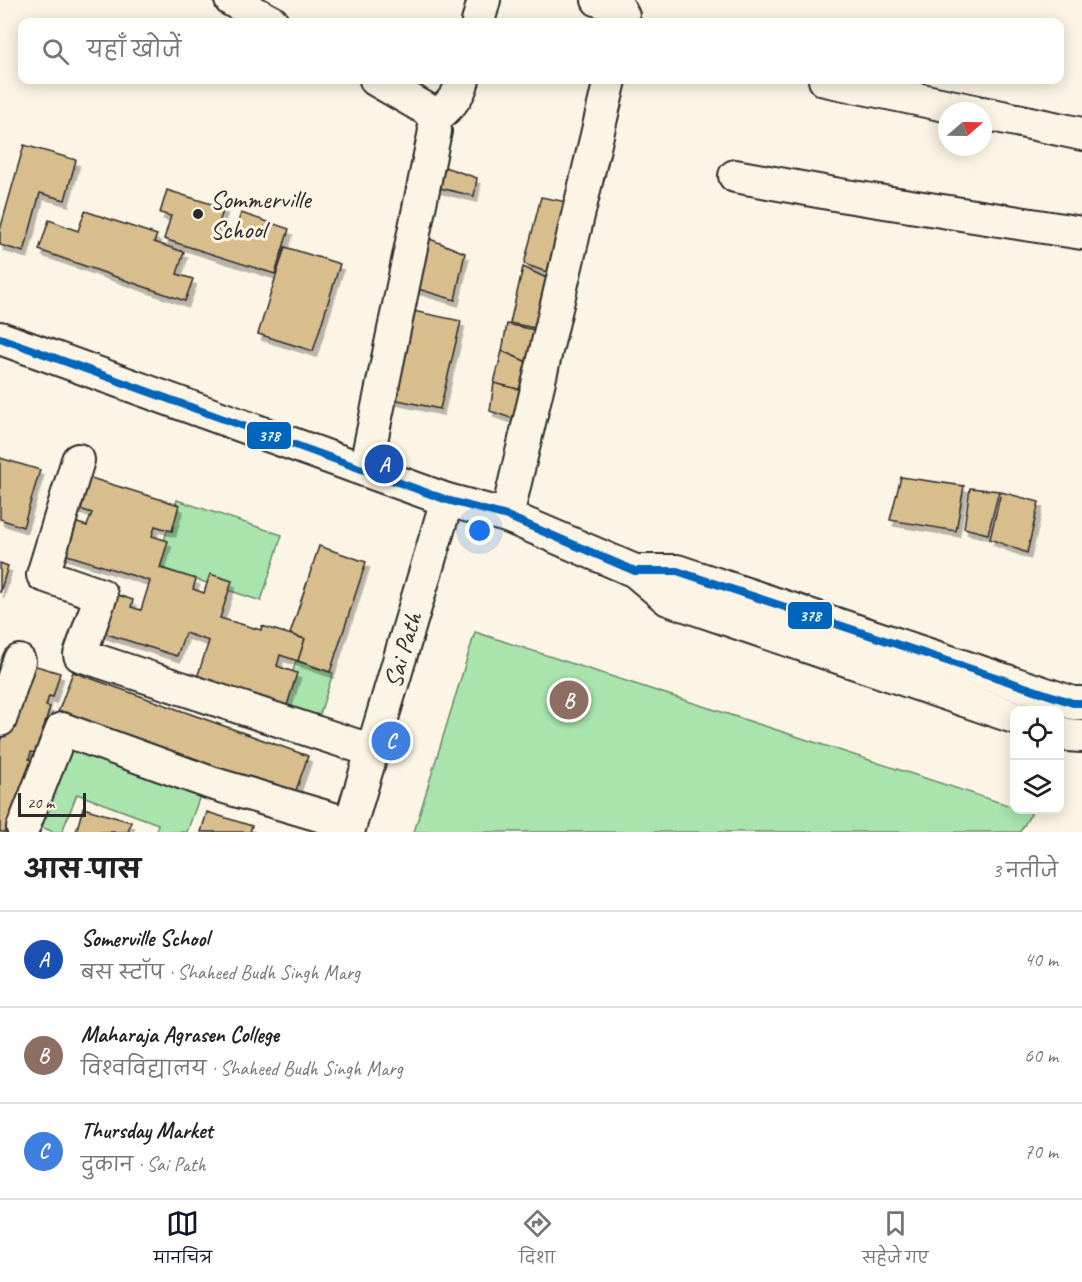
<!DOCTYPE html>
<html lang="hi">
<meta charset="utf-8">
<style>
:root{--surface:#fff;--page:#f6f6f6;--text:#222;--muted:#767676;--line:#e0e0e0;--accent:#111827}
body{margin:0;font-family:Caveat,"Playpen Sans Deva",sans-serif;background:var(--page);color:var(--text)}
.controls{position:absolute;right:18px;bottom:18px;display:grid;overflow:hidden;border-radius:12px;box-shadow:0 3px 15px #0003}
.controls button{width:54px;height:54px;display:grid;place-items:center;padding:0;border:0;border-bottom:2px solid var(--line);background:var(--surface);color:var(--text);font:30px sans-serif}
.compass{position:absolute;left:938px;top:102px;width:54px;height:54px;border-radius:50%;background:var(--surface);box-shadow:0 3px 15px #0003;rotate:70deg}
.scale{position:absolute;left:18px;bottom:15px;width:68px;box-sizing:border-box;padding-left:6px;border:3px solid #2b2b2b;border-top:0;font-size:16px;line-height:21px;white-space:nowrap;color:#2b2b2b;-webkit-text-stroke:4px #fcf5e5;paint-order:stroke}
.you{position:absolute;left:480px;top:531px;width:21px;height:21px;margin:-15px;border:4px solid #fff;border-radius:50%;background:#1a73e8;box-shadow:0 0 0 9px #1a73e833}
.badge{display:grid;place-items:center;width:39px;height:39px;border-radius:50%;background:var(--accent);color:#fff;font-size:20px;font-weight:700}
.pin{position:absolute;translate:-50% -50%;border:3px solid #fff;box-shadow:0 2px 6px #0006}
.list{margin:0;padding:0;list-style:none}
h2{display:flex;justify-content:space-between;align-items:center;height:78px;margin:0;padding:0 24px;font-size:26px}
h2 small{font-size:20px;font-weight:400;color:var(--muted)}
.list li{display:grid;grid-template-columns:39px 1fr auto;gap:18px;align-items:center;box-sizing:border-box;height:96px;padding:0 24px;border-top:2px solid var(--line)}
.list b{display:block;font-size:22px;white-space:nowrap}
.list p{margin:0;font-size:20px;white-space:nowrap;color:var(--muted)}
.list em{font-size:20px;font-style:normal;color:var(--muted)}
.icon{flex:none;width:33px;height:33px;fill:none;stroke:currentColor;stroke-width:2;stroke-linecap:round;stroke-linejoin:round}
.map{position:relative;flex:none;width:1082px;height:832px;overflow:hidden}
.search{position:absolute;background:var(--surface);box-shadow:0 3px 15px #0003;left:18px;right:18px;top:18px;height:66px;display:flex;align-items:center;gap:15px;box-sizing:border-box;padding:0 21px;border-radius:12px;color:var(--muted);font-size:22px}
.sheet{height:366px;background:var(--surface)}
nav{display:flex;justify-content:space-around;align-items:center;box-sizing:border-box;height:84px;border-top:2px solid var(--line);background:var(--surface);font-size:16px;color:var(--muted)}
nav a{display:grid;justify-items:center;gap:3px}
nav .on{color:var(--accent)}
.map>svg:first-child{display:block}
.green{fill:#a8e4ab;stroke:#6a886b;stroke-width:1.5}
.building{fill:#d8bd8d;stroke:#2b2b2b;stroke-width:1.5;filter:url(#shadow)}
.lines{fill:none;stroke-linecap:round;stroke-linejoin:round}
.minor-casing{stroke:#2b2b2b;stroke-width:36}
.minor{stroke:#fcf5e5;stroke-width:32}
.bus-1-casing{stroke:#fcf5e5;stroke-width:12}
.bus-1{stroke:#0065bd;stroke-width:8}
.poi-dot{fill:#2b2b2b;stroke:#fcf5e5;stroke-width:2}
.labels{text-anchor:middle;stroke-width:6;stroke-linejoin:round;paint-order:stroke}
.poi-label{font-size:26px;fill:#2b2b2b;stroke:#fcf5e5;text-anchor:start}
.street-label{font-size:26px;fill:#2b2b2b;stroke:#fcf5e5}
.line-badge{stroke:#fcf5e5;stroke-width:2}
.badge-label{font-size:16px;text-anchor:middle;font-weight:bold;fill:#fff}
</style>
<div class="map">
<svg width="1082" height="832" viewBox="0 0 1082 832">
<defs>
<filter id="shadow"><feDropShadow dx="3.5" dy="6" stdDeviation="0" flood-color="#0004"/></filter>
</defs>
<rect width="100%" height="100%" fill="#fcf5e5"/>
<filter id="ink" filterUnits="userSpaceOnUse"><feTurbulence type="fractalNoise" baseFrequency=".0167" numOctaves="2"/><feDisplacementMap in="SourceGraphic" scale="12" xChannelSelector="R" yChannelSelector="G"/><feConvolveMatrix kernelMatrix="1 2 1 2 8 2 1 2 1" color-interpolation-filters="sRGB"/></filter>
<g filter="url(#ink)">
<g class="green">
<path d="M177 500 282 535 261 601 156 566Z"/>
<path d="M475 632 1014 807V810L1032 812 1020 832H414Z"/>
<path d="M296 661 333 673 318 720 281 709Z"/>
<path d="M65 742 201 793 187 832H156L158 824 77 794 62 832H54L35 825Z"/>
</g>
<g class="building">
<path d="M24 145 76 160 65 200 40 193 24 252 0 245V230Z"/>
<path d="M430 162 477 178 474 196 427 185Z"/>
<path d="M167 190 224 208 217 229 234 235 241 213 289 229 275 274 164 239 171 216 160 213Z"/>
<path d="M541 197 572 203 558 276 524 264Z"/>
<path d="M85 211 157 235 154 242 184 252 177 274 193 279 185 301 39 250 49 220 78 231Z"/>
<path d="M420 235 465 253 455 300 408 286Z"/>
<path d="M285 247 340 264 313 351 258 334Z"/>
<path d="M523 267 557 283 545 330 510 323Z"/>
<path d="M413 311 461 321 440 409 393 399Z"/>
<path d="M507 324 544 332 536 366 502 351Z"/>
<path d="M502 351 536 366 529 392 494 383Z"/>
<path d="M494 383 529 392 523 422 490 411Z"/>
<path d="M0 458 40 470 23 527 0 519Z"/>
<path d="M81 475 179 505 172 531 155 526 152 536 168 541 160 568 196 579 193 589 204 593 210 574 232 581 220 618 261 630 262 626 305 639 298 661 280 655 277 666 297 673 284 715 195 684 209 641 185 633 177 656 97 631 109 592 133 600 131 607 141 610 150 581 61 553 71 521 87 526 92 513 71 506Z"/>
<path d="M901 477 964 486 956 531 890 520Z"/>
<path d="M970 488 999 491 988 534 964 528Z"/>
<path d="M1001 492 1039 502 1027 553 990 539Z"/>
<path d="M319 546 366 562 330 672 298 661 305 639 290 634Z"/>
<path d="M0 563 8 566 0 593Z"/>
<path d="M23 662 60 673 53 697 49 696 46 706 50 707 36 753 31 752 29 759 34 761 21 805 15 803 12 814 13 832H0V742Z"/>
<path d="M73 672 308 756 293 799 200 766 202 761 188 756 185 761 93 728 94 723 79 717 77 722 57 715Z"/>
<path d="M83 808 131 822 128 832H76Z"/>
<path d="M207 812 252 826 250 832H201Z"/>
</g>
<g class="lines">
<g class="minor-casing">
<g id="minor">
<path d="M231 0 272 22"/>
<path d="M598 0 617 5 623 16 622 22"/>
<path d="M478 22 484 0"/>
<path d="M825 80 974 111"/>
<path d="M983 113 1082 134"/>
<path d="M434 119C447 108 459 97 463 80"/>
<path d="M735 176 840 195 1082 233"/>
<path d="M0 338 447 500 507 516 635 571 668 599 1014 717"/>
<path d="M78 460 43 575 101 595 80 655 373 751"/>
<path d="M365 470 435 131 434 119 428 110 376 80"/>
<path d="M507 516 610 80"/>
<path d="M635 571H677L1073 703H1082"/>
<path d="M0 720 19 661"/>
<path d="M1060 733 1067 735 1082 736"/>
<path d="M23 828 62 729 211 783 350 824"/>
<path id="s1" d="M348 832 447 500"/>
</g>
</g>
<use href="#minor" class="minor"/>
<g class="bus-1-casing">
<path id="bus-1" d="M0 338 447 500 507 516 635 571H677L1073 703H1082"/>
</g>
<use href="#bus-1" class="bus-1"/>
</g>
</g>
<circle class="poi-dot" cx="198" cy="214" r="6"/>
<g class="labels">
<g class="poi-label">
<text x="210" y="208">Sommerville<tspan x="210" dy="30">School</tspan></text>
</g>
<g class="street-label">
<text dy="9" stroke="none"><textPath href="#s1" startOffset="190">Sai Path</textPath></text>
</g>
</g>
<g class="line-badge">
<rect x="246" y="421" width="46" height="29" rx="6" fill="#0065bd"/>
<rect x="787" y="601" width="46" height="29" rx="6" fill="#0065bd"/>
</g>
<g class="badge-label">
<text x="269" y="441">378</text>
<text x="810" y="621">378</text>
</g>
</svg>
<div class="controls">
<button><svg class="icon" aria-label="locate" viewBox="0 0 24 24"><circle cx="12" cy="12" r="6"/><path d="M12 2v4M12 18v4M2 12h4M18 12h4"/></svg></button>
<button><svg class="icon" aria-label="layers" viewBox="0 0 24 24"><path d="M12 4l9 5-9 5-9-5zM3 14l9 5 9-5"/></svg></button>
</div>
<svg class="compass" viewBox="-18 -18 36 36"><path d="M0-13l5 13h-10z" fill="#e53935"/><path d="M0 13l5-13h-10z" fill="#767676"/></svg>
<div class="scale">20 m</div>
<div class="you"></div>
<div class="pin badge" style="left:384px;top:464px;background:#1a4fb4">A</div>
<div class="pin badge" style="left:569px;top:700px;background:#8d6e63">B</div>
<div class="pin badge" style="left:391px;top:741px;background:#3f7fe0">C</div>
<div class="search"><svg class="icon" aria-label="search" viewBox="0 0 24 24"><circle cx="10" cy="10" r="6"/><path d="M15 15l6 6"/></svg>यहाँ खोजें</div>
</div>
<section class="sheet">
<h2>आस-पास<small>3 नतीजे</small></h2>
<ul class="list">
<li><span class="badge" style="background:#1a4fb4">A</span><div><b>Somerville School</b><p>बस स्टॉप · Shaheed Budh Singh Marg</p></div><em>40 m</em></li>
<li><span class="badge" style="background:#8d6e63">B</span><div><b>Maharaja Agrasen College</b><p>विश्वविद्यालय · Shaheed Budh Singh Marg</p></div><em>60 m</em></li>
<li><span class="badge" style="background:#3f7fe0">C</span><div><b>Thursday Market</b><p>दुकान · Sai Path</p></div><em>70 m</em></li>
</ul>
</section>
<nav>
<a class="on"><svg class="icon" aria-label="map" viewBox="0 0 24 24"><path d="M3 6l6-2 6 2 6-2v14l-6 2-6-2-6 2zM9 4v14M15 6v14"/></svg>मानचित्र</a>
<a><svg class="icon" aria-label="directions" viewBox="0 0 24 24"><path d="M12 3l9 9-9 9-9-9zM9 14v-3h6M13 9l2 2-2 2"/></svg>दिशा</a>
<a><svg class="icon" aria-label="saved" viewBox="0 0 24 24"><path d="M7 4h10v16l-5-4-5 4z"/></svg>सहेजे गए</a>
</nav>
